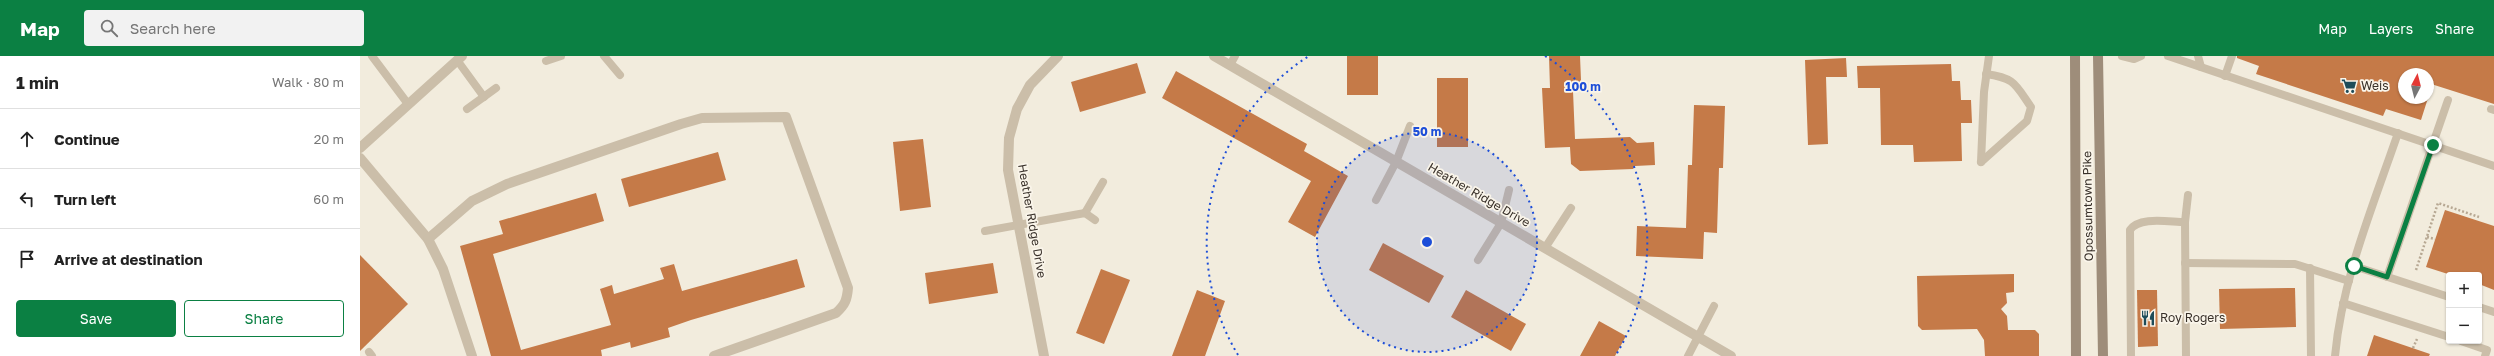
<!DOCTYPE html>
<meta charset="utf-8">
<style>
:root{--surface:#fff;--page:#f2f2f2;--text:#222;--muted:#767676;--line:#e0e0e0;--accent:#0b8043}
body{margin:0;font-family:"Golos Text",sans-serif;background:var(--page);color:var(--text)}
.controls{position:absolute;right:12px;bottom:12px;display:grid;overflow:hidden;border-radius:4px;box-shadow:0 1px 3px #0004}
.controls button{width:36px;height:36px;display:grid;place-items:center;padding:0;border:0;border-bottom:1px solid var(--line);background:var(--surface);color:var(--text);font:20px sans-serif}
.compass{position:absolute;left:2038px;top:12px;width:36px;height:36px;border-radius:50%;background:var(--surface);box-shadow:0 1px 3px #0004;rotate:7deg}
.stop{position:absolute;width:12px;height:12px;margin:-9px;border:3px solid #0b8043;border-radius:50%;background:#fff}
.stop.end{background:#0b8043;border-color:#fff;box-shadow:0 1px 4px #0008}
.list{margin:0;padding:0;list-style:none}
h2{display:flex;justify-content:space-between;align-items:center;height:52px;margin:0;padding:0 16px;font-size:17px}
h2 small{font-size:13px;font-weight:400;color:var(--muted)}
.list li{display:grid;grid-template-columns:26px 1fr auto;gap:12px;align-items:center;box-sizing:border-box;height:60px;padding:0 16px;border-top:1px solid var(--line)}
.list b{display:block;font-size:15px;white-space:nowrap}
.list em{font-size:13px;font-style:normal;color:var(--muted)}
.actions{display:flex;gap:8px;padding:12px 16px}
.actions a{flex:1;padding:9px 0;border:1px solid var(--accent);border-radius:4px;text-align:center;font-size:14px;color:var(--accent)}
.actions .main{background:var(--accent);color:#fff}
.icon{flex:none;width:22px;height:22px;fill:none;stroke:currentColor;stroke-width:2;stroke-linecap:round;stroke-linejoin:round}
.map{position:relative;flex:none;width:2134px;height:300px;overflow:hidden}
header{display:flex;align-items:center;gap:24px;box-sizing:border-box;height:56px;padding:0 20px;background:var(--accent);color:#fff}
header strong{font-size:19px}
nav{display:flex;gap:22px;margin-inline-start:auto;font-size:14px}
.search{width:280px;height:36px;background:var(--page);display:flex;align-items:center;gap:10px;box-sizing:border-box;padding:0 14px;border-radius:4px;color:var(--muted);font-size:15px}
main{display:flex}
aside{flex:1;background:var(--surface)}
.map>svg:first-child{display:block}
.building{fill:#c57a48}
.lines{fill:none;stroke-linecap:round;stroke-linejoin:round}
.path{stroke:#b7a893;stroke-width:2.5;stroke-dasharray:2 2;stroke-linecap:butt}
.service{stroke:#cbbea9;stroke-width:8}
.minor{stroke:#cbbea9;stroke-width:10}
.secondary{stroke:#9e8d7a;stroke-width:10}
.route{stroke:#0b8043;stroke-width:5}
.ring{fill:none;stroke:#1d4ed8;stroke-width:2;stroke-dasharray:2 4}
.labels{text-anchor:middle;stroke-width:3.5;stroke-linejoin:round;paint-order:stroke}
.poi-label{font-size:12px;fill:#383029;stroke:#faf5ea;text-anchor:start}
.street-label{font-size:12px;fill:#383029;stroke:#faf5ea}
.centre{fill:#1d4ed8;stroke:#faf5ea;stroke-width:2}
.ring-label{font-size:12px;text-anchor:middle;font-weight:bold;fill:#1d4ed8;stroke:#faf5ea;stroke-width:3.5;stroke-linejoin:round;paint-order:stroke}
</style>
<header>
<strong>Map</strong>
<div class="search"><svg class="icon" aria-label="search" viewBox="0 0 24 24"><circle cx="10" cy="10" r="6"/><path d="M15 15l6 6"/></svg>Search here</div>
<nav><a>Map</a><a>Layers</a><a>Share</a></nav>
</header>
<main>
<aside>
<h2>1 min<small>Walk · 80 m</small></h2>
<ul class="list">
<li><svg class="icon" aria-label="ahead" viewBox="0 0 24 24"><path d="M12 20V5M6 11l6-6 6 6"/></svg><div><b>Continue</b></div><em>20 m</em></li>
<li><svg class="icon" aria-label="left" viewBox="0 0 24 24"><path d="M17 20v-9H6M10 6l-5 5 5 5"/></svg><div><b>Turn left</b></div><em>60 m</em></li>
<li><svg class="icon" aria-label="arrive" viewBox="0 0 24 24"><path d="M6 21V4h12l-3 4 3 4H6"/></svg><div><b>Arrive at destination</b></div></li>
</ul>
<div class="actions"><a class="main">Save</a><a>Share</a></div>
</aside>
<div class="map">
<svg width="2134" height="300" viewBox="0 0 2134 300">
<rect width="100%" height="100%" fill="#f2ecdd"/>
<g class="building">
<rect x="987" y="0" width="31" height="39"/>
<path d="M1189 0H1220L1221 24 1213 35 1215 83 1270 81 1277 87 1294 86 1295 109 1275 110 1273 113 1220 115 1211 108 1210 91 1185 92 1182 32H1190Z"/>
<path d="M1877 0H2134V48L2068 27V18H2044V42H2068L2061 64 2026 53 2023 60 1896 18 1899 10 1877 2Z"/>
<path d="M1486 2 1487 21H1466L1468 88 1448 89 1445 4Z"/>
<path d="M777 7 786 37 720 56 711 26Z"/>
<path d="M1591 8 1592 25H1600L1601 44H1611L1612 67H1601L1602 105 1554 106 1553 89H1521L1520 32H1498L1497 10Z"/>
<path d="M816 15 947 88 944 95 988 120 955 181 928 166 951 125 802 42Z"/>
<rect x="1077" y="22" width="31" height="69"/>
<path d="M1334 49 1365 50 1363 112H1359L1357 177 1344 176 1343 203 1276 200 1277 170 1326 172 1328 109H1332Z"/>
<path d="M563 83 571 151 540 155 533 86Z"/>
<path d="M358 96 366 124 269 151 261 123Z"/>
<path d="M236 137 244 165 133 198 161 294 251 269 240 233 252 229 254 238 304 223 300 212 314 208 322 235 437 203 445 231 331 264 308 272 310 281 271 292 270 286 241 294 242 300H131L100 190 143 178 139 165Z"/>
<path d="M2085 154 2134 170V234L2119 228V219H2091L2066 211Z"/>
<path d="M1023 187 1084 220 1069 247 1009 214Z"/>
<path d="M0 199 48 248 0 295Z"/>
<path d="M633 207 638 237 569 248 565 217Z"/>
<path d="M741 213 770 224 744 288 716 277Z"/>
<path d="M1654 218V236L1646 237 1647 247 1641 253 1647 260 1648 274H1675L1679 278V300H1625L1624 284 1617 273 1562 274 1558 270 1557 220Z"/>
<path d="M1935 232 1936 271 1860 273 1859 233Z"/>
<path d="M837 234 865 245 845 300H812Z"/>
<path d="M1106 234 1166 268 1151 295 1091 261Z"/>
<path d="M1777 234H1797L1798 290 1778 291Z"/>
<path d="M1239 265 1266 280 1255 300H1220Z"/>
<path d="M2014 279 2070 298 2069 300H2007Z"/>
</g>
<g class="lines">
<g class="path">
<path d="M2067 181 2075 183"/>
<path d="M2056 214 2078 147 2119 161"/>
<path d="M2053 292 2057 283"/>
</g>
<g class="service">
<path d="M12 0 48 48"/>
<path d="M244 0 260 19"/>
<path d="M1762 0 1774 3 1781 0"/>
<path d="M1808 0 2134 110"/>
<path d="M1838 0 1841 11"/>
<path d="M97 4 124 41"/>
<path d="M186 5 201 0"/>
<path d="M870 9 875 0"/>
<path d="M1865 20 1872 0"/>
<path d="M107 53 136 32"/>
<path d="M2131 53 2134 54"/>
<path d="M1621 106 1667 65 1671 51C1655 28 1655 22 1626 18"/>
<path d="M1621 106 1624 36 1629 0"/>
<path d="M1016 144 1036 106 1050 70"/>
<path d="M725 157 743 126"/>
<path d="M625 175 725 157 735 164"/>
<path d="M1185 192 1211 152"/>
<path d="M1118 204 1141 167 1149 134"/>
<path d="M1825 207 1935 208 1989 225"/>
<path d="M1994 210 2089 241"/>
<path d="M1950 212 1951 300"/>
<path d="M2027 221 2088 44"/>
<path d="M1983 247 2089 281"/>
<path d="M2119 251 2134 256"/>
<path d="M2101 285 2127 294 2125 300"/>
<path d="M9 296 12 300"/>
<path d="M1328 300 1354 250"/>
<path d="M1771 300 1770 174C1779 160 1809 166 1825 166"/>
<path d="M1826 300 1825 166 1828 139"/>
<path d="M1975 300C1982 223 2013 150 2038 77"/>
</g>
<g class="minor">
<path d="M854 0 1371 300"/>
<path d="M0 92 102 0"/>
<path d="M0 102 68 183 83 213 112 300"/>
<path d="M68 183 112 145 147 128 321 68 342 62 426 61 488 232C487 244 485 249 476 257L354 300"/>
<path d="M684 300 648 114 649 82 657 53 670 29 698 0"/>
</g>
<g class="secondary">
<path d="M1715 0 1716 300"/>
<path d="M1738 0 1743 300"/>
</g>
</g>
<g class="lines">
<path class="route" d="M1994 210 2027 221 2073 89"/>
</g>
<circle cx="1067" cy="186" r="110" fill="#1d4ed8" fill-opacity=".12"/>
<g class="ring">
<circle cx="1067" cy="186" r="110"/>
<path d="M878 299A220 220 0 0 1 949 0M1185 0A220 220 0 0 1 1256 299"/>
</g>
<defs>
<g id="supermarket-bare" transform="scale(1.2)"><path d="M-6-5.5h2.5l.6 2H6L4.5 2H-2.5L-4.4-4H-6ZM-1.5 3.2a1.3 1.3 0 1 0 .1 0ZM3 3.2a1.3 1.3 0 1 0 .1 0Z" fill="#1e4c59" stroke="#faf5ea" stroke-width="2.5" paint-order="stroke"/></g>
<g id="restaurant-bare" transform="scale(1.2)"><path d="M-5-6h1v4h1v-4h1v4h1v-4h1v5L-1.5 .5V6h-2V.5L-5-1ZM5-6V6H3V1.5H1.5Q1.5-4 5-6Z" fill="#1e4c59" stroke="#faf5ea" stroke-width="2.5" paint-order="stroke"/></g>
</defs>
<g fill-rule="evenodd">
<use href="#supermarket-bare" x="1989" y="30"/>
<use href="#restaurant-bare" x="1788" y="262"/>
</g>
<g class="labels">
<g class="poi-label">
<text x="2001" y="34">Weis</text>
<text x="1800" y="266">Roy Rogers</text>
</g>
<g class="street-label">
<text transform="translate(1119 139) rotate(30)" y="4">Heather Ridge Drive</text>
<text transform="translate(1728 150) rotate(-91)" y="4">Opossumtown Pike</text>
<text transform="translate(672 165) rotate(80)" y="4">Heather Ridge Drive</text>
</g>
</g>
<circle cx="1067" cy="186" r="6" class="centre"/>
<g class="ring-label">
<text x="1223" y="35">100 m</text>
<text x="1067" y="80">50 m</text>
</g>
</svg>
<div class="controls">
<button>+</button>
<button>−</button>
</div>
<svg class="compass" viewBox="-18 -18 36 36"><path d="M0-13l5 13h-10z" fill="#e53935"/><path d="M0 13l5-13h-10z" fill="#767676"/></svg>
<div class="stop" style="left:1994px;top:210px"></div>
<div class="stop end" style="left:2073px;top:89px"></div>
</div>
</main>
